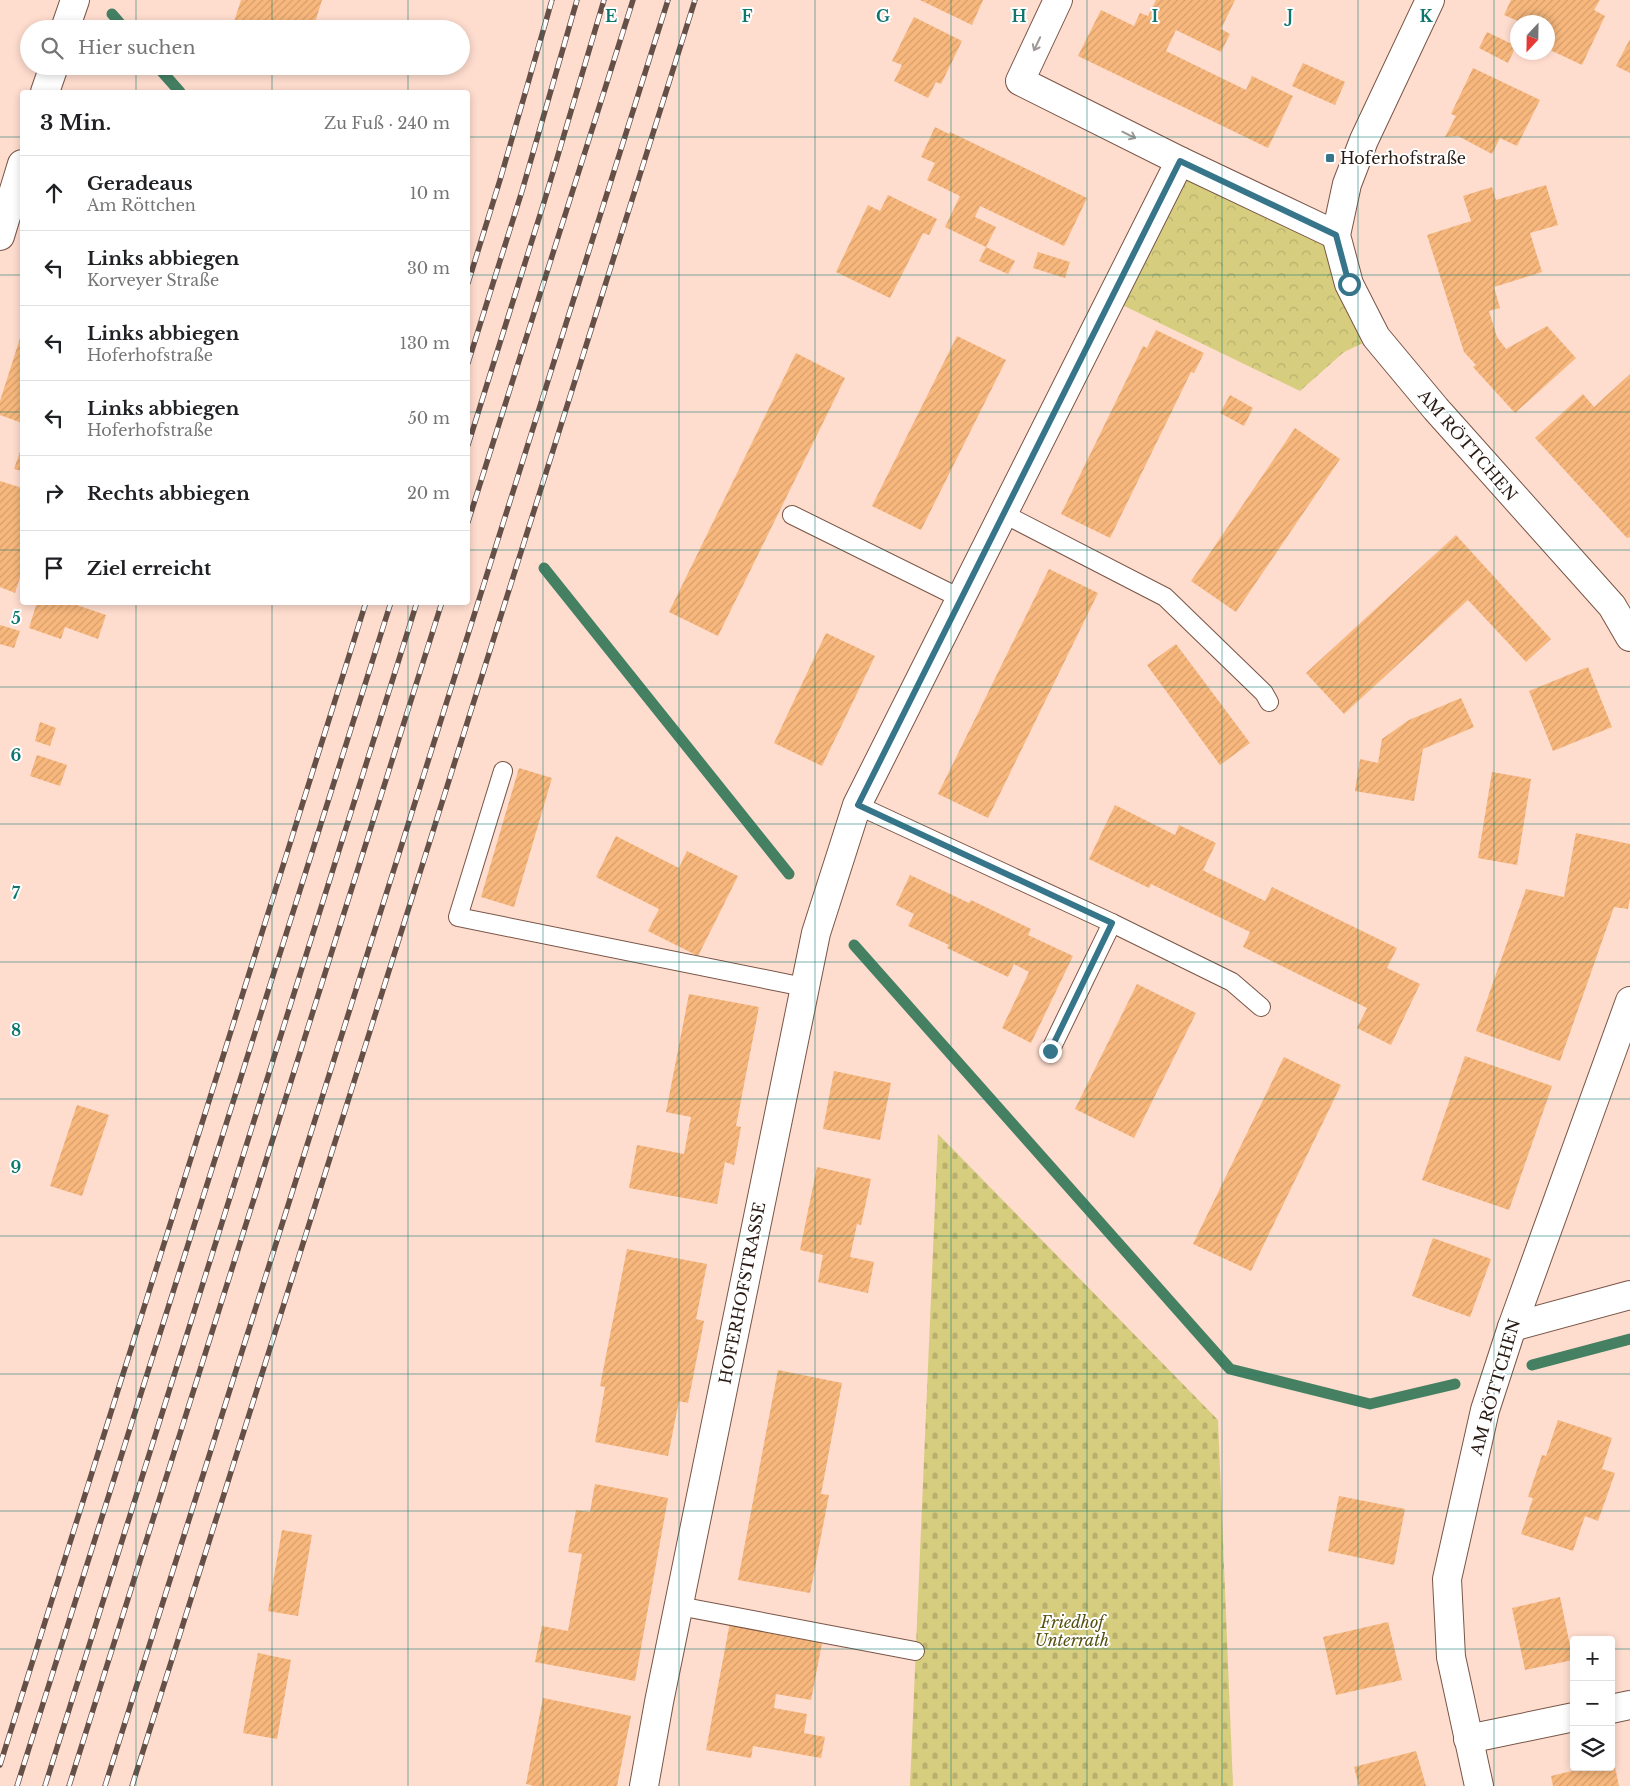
<!DOCTYPE html>
<html lang="de">
<meta charset="utf-8">
<style>
:root{--surface:#fff;--page:#f6f6f6;--text:#202124;--muted:#757577;--line:#e0e0e0}
body{margin:0;font-family:"Libre Baskerville",serif;background:var(--page);color:var(--text)}
.controls{position:absolute;right:15px;bottom:15px;display:grid;overflow:hidden;border-radius:5px;box-shadow:0 2px 8px #0003}
.controls button{width:45px;height:45px;display:grid;place-items:center;padding:0;border:0;border-bottom:1px solid var(--line);background:var(--surface);color:var(--text);font:25px sans-serif}
.compass{position:absolute;left:1510px;top:15px;width:45px;height:45px;border-radius:50%;background:var(--surface);box-shadow:0 2px 8px #0003;rotate:202deg}
.stop{position:absolute;width:15px;height:15px;margin:-11px;border:4px solid #37758b;border-radius:50%;background:#fff}
.stop.end{background:#37758b;border-color:#fff;box-shadow:0 1px 5px #0008}
.list{margin:0;padding:0;list-style:none}
h2{display:flex;justify-content:space-between;align-items:center;height:65px;margin:0;padding:0 20px;font-size:21px}
h2 small{font-size:16px;font-weight:400;color:var(--muted)}
.list li{display:grid;grid-template-columns:32px 1fr auto;gap:15px;align-items:center;box-sizing:border-box;height:75px;padding:0 20px;border-top:1px solid var(--line)}
.list b{display:block;font-size:19px;white-space:nowrap}
.list p{margin:0;font-size:16px;white-space:nowrap;color:var(--muted)}
.list em{font-size:16px;font-style:normal;color:var(--muted)}
.icon{flex:none;width:28px;height:28px;fill:none;stroke:currentColor;stroke-width:2;stroke-linecap:round;stroke-linejoin:round}
.map{position:relative;flex:none;width:1630px;height:1786px;overflow:hidden}
.search{position:absolute;background:var(--surface);box-shadow:0 2px 8px #0003;left:20px;top:20px;width:450px;height:55px;display:flex;align-items:center;gap:12px;box-sizing:border-box;padding:0 18px;border-radius:28px;color:var(--muted);font-size:19px}
.panel{position:absolute;background:var(--surface);box-shadow:0 2px 8px #0003;left:20px;top:90px;width:450px;height:515px;border-radius:5px}
.map>svg:first-child{display:block}
.cemetery{fill:url(#cemetery-stones)}
.park{fill:url(#park-crowns)}
.lines{fill:none;stroke-linecap:round;stroke-linejoin:round}
.stream{stroke:#458063;stroke-width:11}
.building{fill:url(#building-hatch)}
.lane-casing{stroke:#795546;stroke-width:20}
.street-casing{stroke:#795546;stroke-width:30}
.lane{stroke:#fff;stroke-width:18}
.street{stroke:#fff;stroke-width:28}
.rail-casing{stroke:#655048;stroke-width:5.5}
.rail{stroke:#fff;stroke-width:4;stroke-dasharray:11;stroke-linecap:butt}
.oneway{stroke:#9f9895}
.route{stroke:#37758b;stroke-width:6}
.grid{fill:none;stroke:#0f766e;stroke-width:1;stroke-opacity:0.55}
.poi-dot{fill:#37758b;stroke:#fff;stroke-width:2}
.labels{text-anchor:middle;stroke-width:4;stroke-linejoin:round;paint-order:stroke}
.poi-label{font-size:16px;fill:#291a14;stroke:#fff;text-anchor:start}
.street-label{font-size:16px;fill:#291a14;stroke:#fff}
.park-label{font-size:16px;font-style:italic;fill:#565010;stroke:#fff}
.grid-label{font-size:16px;text-anchor:middle;font-weight:bold;fill:#0f766e;stroke:#fff;stroke-width:4;stroke-linejoin:round;paint-order:stroke}
</style>
<div class="map">
<svg width="1630" height="1786" viewBox="0 0 1630 1786">
<defs>
<pattern id="cemetery-stones" width="16" height="16" patternUnits="userSpaceOnUse" patternTransform="scale(1.25)"><rect width="16" height="16" fill="#d6ce7e"/><path d="M2 7V4a2 2 0 0 1 4 0v3zM10 15v-3a2 2 0 0 1 4 0v3z" fill="#b8b06c"/></pattern>
<pattern id="park-crowns" width="20" height="18" patternUnits="userSpaceOnUse" patternTransform="scale(1.25)"><rect width="20" height="18" fill="#d6ce7e"/><path d="M2 6a3 3 0 1 1 6 0M12 15a3 3 0 1 1 6 0" fill="none" stroke="#b8b06c"/></pattern>
<pattern id="building-hatch" width="6" height="6" patternUnits="userSpaceOnUse" patternTransform="scale(1.25)"><rect width="6" height="6" fill="#f8b87d"/><path d="M-1 1l2-2M0 6l6-6M5 7l2-2" fill="none" stroke="#d59e6b"/></pattern>
</defs>
<rect width="100%" height="100%" fill="#fedcce"/>
<path class="cemetery" d="M938 1134 1218 1420 1233 1786H910Z"/>
<path class="park" d="M1180 161 1336 235 1376 337 1344 352 1300 391 1112 300Z"/>
<g class="lines">
<g class="stream">
<path d="M112 14 125 29"/>
<path d="M157 66 180 92"/>
<path d="M544 568 789 874"/>
<path d="M854 945 1230 1369 1370 1404 1455 1384"/>
<path d="M1532 1365 1630 1339"/>
</g>
</g>
<g class="building">
<path d="M241 0H322L313 29 232 28Z"/>
<path d="M920 0H983L972 25Z"/>
<path d="M1156 0H1235L1221 29 1230 34 1221 52 1176 30 1166 51 1246 90 1252 76 1293 96 1268 148 1078 56 1101 10 1134 26 1140 13 1148 16Z"/>
<path d="M1511 0H1600L1594 10 1605 16 1582 65 1548 49V22H1520L1504 15Z"/>
<path d="M914 17 962 41 941 84 936 82 928 98 894 81 902 65 892 61Z"/>
<path d="M1487 32 1516 46 1508 63 1479 48Z"/>
<path d="M1630 39V73L1616 66Z"/>
<path d="M1303 63 1345 82 1335 105 1292 86Z"/>
<path d="M1473 68 1540 100 1517 146 1500 138 1492 154 1458 136 1445 137 1456 116 1451 114Z"/>
<path d="M935 127 949 134 950 132 1087 198 1064 246 980 206 975 217 996 227 986 247 1015 261 1008 274 979 261 986 247 945 227 960 196 927 180 935 163 921 157Z"/>
<path d="M1546 185 1558 225 1530 233 1542 272 1494 287 1500 308 1489 311 1497 337 1506 349 1547 326 1576 358 1515 413 1473 367 1476 365 1464 352 1427 235 1471 221 1463 196 1492 187 1496 200Z"/>
<path d="M888 195 937 219 929 235 923 233 890 298 836 272 868 205 880 211Z"/>
<path d="M1038 252 1070 262 1065 278 1033 268Z"/>
<path d="M1156 330 1204 353 1194 373 1191 372 1110 538 1061 514 1143 346 1147 348Z"/>
<path d="M22 332V423L0 415V401Z"/>
<path d="M957 336 1006 360 921 530 872 506Z"/>
<path d="M796 353 845 378 718 636 669 612Z"/>
<path d="M1630 374V537L1627 538 1535 438 1583 394 1594 407Z"/>
<path d="M1230 395 1253 408 1244 426 1220 413Z"/>
<path d="M1295 428 1340 459 1236 612 1191 581Z"/>
<path d="M22 446V471L14 469Z"/>
<path d="M0 481 22 488V571L15 593 0 587Z"/>
<path d="M1456 535 1551 639 1526 662 1468 600 1344 714 1306 673Z"/>
<path d="M1049 569 1098 593 988 818 938 794Z"/>
<path d="M37 602H68L106 615 98 639 65 627 61 639 29 628Z"/>
<path d="M0 625 20 631 14 648 0 644Z"/>
<path d="M826 633 875 656 822 766 774 743Z"/>
<path d="M1176 644 1250 743 1220 765 1147 665Z"/>
<path d="M1588 667 1612 727 1553 751 1529 691Z"/>
<path d="M1461 698 1474 727 1423 749 1414 801 1355 791 1360 759 1378 763 1382 739 1409 720Z"/>
<path d="M40 722 56 728 50 746 35 741Z"/>
<path d="M37 755 67 765 60 786 30 776Z"/>
<path d="M519 768 552 778 514 907 481 897Z"/>
<path d="M1492 772 1531 779 1517 865 1478 858Z"/>
<path d="M1115 805 1175 835 1179 825 1216 843 1203 870 1208 873 1265 901 1272 887 1397 948 1387 968 1420 984 1391 1045 1357 1028 1367 1008 1243 947 1250 932 1151 884 1149 888 1089 859Z"/>
<path d="M1576 833 1630 844V898L1628 909 1614 907 1560 1061 1476 1031 1526 889 1564 897Z"/>
<path d="M616 836 679 868 687 851 738 876 698 956 648 931 659 909 596 877Z"/>
<path d="M910 875 969 903 971 900 1031 929 1028 935 1073 956 1031 1043 1002 1028 1029 972 1014 964 1008 977 947 948 949 945 908 926 914 914 896 905Z"/>
<path d="M1137 984 1196 1013 1134 1138 1075 1109Z"/>
<path d="M689 994 759 1007 736 1126 741 1127 734 1165 725 1162 717 1204 629 1188 637 1145 684 1154 691 1117 666 1112Z"/>
<path d="M1465 1056 1552 1086 1509 1210 1422 1180Z"/>
<path d="M1284 1057 1341 1085 1251 1271 1193 1244Z"/>
<path d="M834 1071 891 1083 880 1140 823 1129Z"/>
<path d="M77 1105 109 1115 82 1196 50 1186Z"/>
<path d="M817 1167 871 1179 861 1225 857 1224 850 1257 874 1262 868 1293 818 1282 823 1255 800 1250Z"/>
<path d="M1433 1238 1491 1259 1470 1317 1412 1296Z"/>
<path d="M627 1249 707 1264 696 1319 704 1321 688 1403 679 1401 668 1456 595 1442 605 1387 600 1386Z"/>
<path d="M778 1370 842 1383 821 1494 829 1495 810 1593 738 1580Z"/>
<path d="M1558 1420 1612 1438 1602 1469 1615 1473 1598 1521 1585 1516 1573 1551 1521 1534 1533 1498 1528 1497 1542 1455 1546 1456Z"/>
<path d="M595 1484 668 1498 635 1681 535 1662 542 1626 568 1631 582 1554 568 1552 576 1510 590 1512Z"/>
<path d="M1339 1496 1405 1509 1394 1565 1328 1551Z"/>
<path d="M282 1530 312 1535 298 1616 268 1611Z"/>
<path d="M1560 1597 1573 1660 1525 1670 1512 1608Z"/>
<path d="M730 1622 823 1638 811 1700 776 1694 774 1708 807 1714 804 1733 825 1737 821 1758 753 1746 751 1758 706 1750Z"/>
<path d="M1388 1622 1402 1680 1336 1695 1323 1637Z"/>
<path d="M258 1653 291 1660 277 1739 243 1733Z"/>
<path d="M543 1698 631 1716 617 1786H534L526 1784Z"/>
<path d="M1416 1751 1426 1786H1359L1354 1767Z"/>
<path d="M1614 1762 1619 1786H1553L1551 1776 1589 1767H1611V1763Z"/>
</g>
<g class="lines">
<g class="lane-casing">
<g id="lane">
<path d="M1004 514 1165 597 1264 693 1269 702"/>
<path d="M792 515 962 599"/>
<path d="M503 771 458 917 804 987"/>
<path d="M857 805 1112 923 1232 982 1261 1007"/>
<path d="M1050 1051 1112 923"/>
<path d="M679 1606 915 1651"/>
</g>
</g>
<g class="street-casing">
<g id="street">
<path d="M1058 0 1020 81 1180 161 1336 235"/>
<path d="M1430 0 1364 140 1347 184 1336 235 1349 284 1376 337 1436 409 1612 606 1630 637"/>
<path d="M65 29 75 0"/>
<path d="M45 92 54 66"/>
<path d="M0 236 22 164"/>
<path d="M1512 1327 1630 1295"/>
<path d="M1611 1709 1630 1705"/>
<path d="M1468 1739 1574 1717"/>
<path d="M644 1786 659 1702 816 933 857 805 1180 161"/>
<path d="M1479 1786 1451 1657 1447 1579 1485 1410 1512 1327 1630 1001"/>
</g>
</g>
<use href="#lane" class="lane"/>
<use href="#street" class="street"/>
<g class="rail-casing">
<g id="rail">
<path d="M468 283 500 180 552 0"/>
<path d="M468 363 522 191 577 0"/>
<path d="M468 445 545 199 604 0"/>
<path d="M468 522 633 0"/>
<path d="M0 1765 366 602"/>
<path d="M17 1786 391 602"/>
<path d="M45 1786 417 602"/>
<path d="M69 1786 442 602"/>
<path d="M105 1786 668 0"/>
<path d="M132 1786 695 0"/>
</g>
</g>
<use href="#rail" class="rail"/>
</g>
<defs><path id="oneway-shaft" d="M-6 0H5M1.5-3L5.5 0L1.5 3" fill="none" stroke-width="1.6" stroke-linecap="round" stroke-linejoin="round" transform="scale(1.25)"/></defs>
<g class="oneway">
<use href="#oneway-shaft" transform="translate(1037 44) rotate(115)"/>
<use href="#oneway-shaft" transform="translate(1129 135) rotate(26)"/>
</g>
<g class="lines">
<path class="route" d="M1050 1051 1112 923 858 805 1180 161 1336 235 1349 284"/>
</g>
<path class="grid" d="M136 0V29M272 0V29M408 0V29M543 0V1786M679 0V1786M815 0V1786M951 0V1786M1087 0V1786M1222 0V1786M1358 0V1786M1494 0V1786M136 66V92M272 66V92M408 66V92M0 137H22M468 137H1630M0 275H22M468 275H1630M0 412H22M468 412H1630M0 550H22M468 550H1630M136 602V1786M272 602V1786M408 602V1786M0 687H1630M0 824H1630M0 962H1630M0 1099H1630M0 1236H1630M0 1374H1630M0 1511H1630M0 1649H1574M1611 1649H1630"/>
<rect class="poi-dot" x="1325" y="153" width="10" height="10" rx="2.5"/>
<g class="labels">
<g class="poi-label">
<text x="1340" y="164">Hoferhofstraße</text>
</g>
<g class="street-label">
<text transform="translate(1468 445) rotate(49)" y="6">AM RÖTTCHEN</text>
<text transform="translate(742 1293) rotate(-79)" y="6">HOFERHOFSTRASSE</text>
<text transform="translate(1495 1387) rotate(-74)" y="6">AM RÖTTCHEN</text>
</g>
<g class="park-label">
<text x="1072" y="1628">Friedhof<tspan x="1072" dy="18">Unterrath</tspan></text>
</g>
</g>
<g class="grid-label">
<text x="611" y="22">E</text>
<text x="747" y="22">F</text>
<text x="883" y="22">G</text>
<text x="1019" y="22">H</text>
<text x="1155" y="22">I</text>
<text x="1290" y="22">J</text>
<text x="1426" y="22">K</text>
<text x="16" y="624">5</text>
<text x="16" y="761">6</text>
<text x="16" y="899">7</text>
<text x="16" y="1036">8</text>
<text x="16" y="1173">9</text>
</g>
</svg>
<div class="controls">
<button>+</button>
<button>−</button>
<button><svg class="icon" aria-label="layers" viewBox="0 0 24 24"><path d="M12 4l9 5-9 5-9-5zM3 14l9 5 9-5"/></svg></button>
</div>
<svg class="compass" viewBox="-18 -18 36 36"><path d="M0-13l5 13h-10z" fill="#e53935"/><path d="M0 13l5-13h-10z" fill="#757577"/></svg>
<div class="stop" style="left:1349px;top:284px"></div>
<div class="stop end" style="left:1050px;top:1051px"></div>
<div class="search"><svg class="icon" aria-label="search" viewBox="0 0 24 24"><circle cx="10" cy="10" r="6"/><path d="M15 15l6 6"/></svg>Hier suchen</div>
<section class="panel">
<h2>3 Min.<small>Zu Fuß · 240 m</small></h2>
<ul class="list">
<li><svg class="icon" aria-label="ahead" viewBox="0 0 24 24"><path d="M12 20V5M6 11l6-6 6 6"/></svg><div><b>Geradeaus</b><p>Am Röttchen</p></div><em>10 m</em></li>
<li><svg class="icon" aria-label="left" viewBox="0 0 24 24"><path d="M17 20v-9H6M10 6l-5 5 5 5"/></svg><div><b>Links abbiegen</b><p>Korveyer Straße</p></div><em>30 m</em></li>
<li><svg class="icon" aria-label="left" viewBox="0 0 24 24"><path d="M17 20v-9H6M10 6l-5 5 5 5"/></svg><div><b>Links abbiegen</b><p>Hoferhofstraße</p></div><em>130 m</em></li>
<li><svg class="icon" aria-label="left" viewBox="0 0 24 24"><path d="M17 20v-9H6M10 6l-5 5 5 5"/></svg><div><b>Links abbiegen</b><p>Hoferhofstraße</p></div><em>50 m</em></li>
<li><svg class="icon" aria-label="right" viewBox="0 0 24 24"><path d="M7 20v-9h11M14 6l5 5-5 5"/></svg><div><b>Rechts abbiegen</b></div><em>20 m</em></li>
<li><svg class="icon" aria-label="arrive" viewBox="0 0 24 24"><path d="M6 21V4h12l-3 4 3 4H6"/></svg><div><b>Ziel erreicht</b></div></li>
</ul>
</section>
</div>
